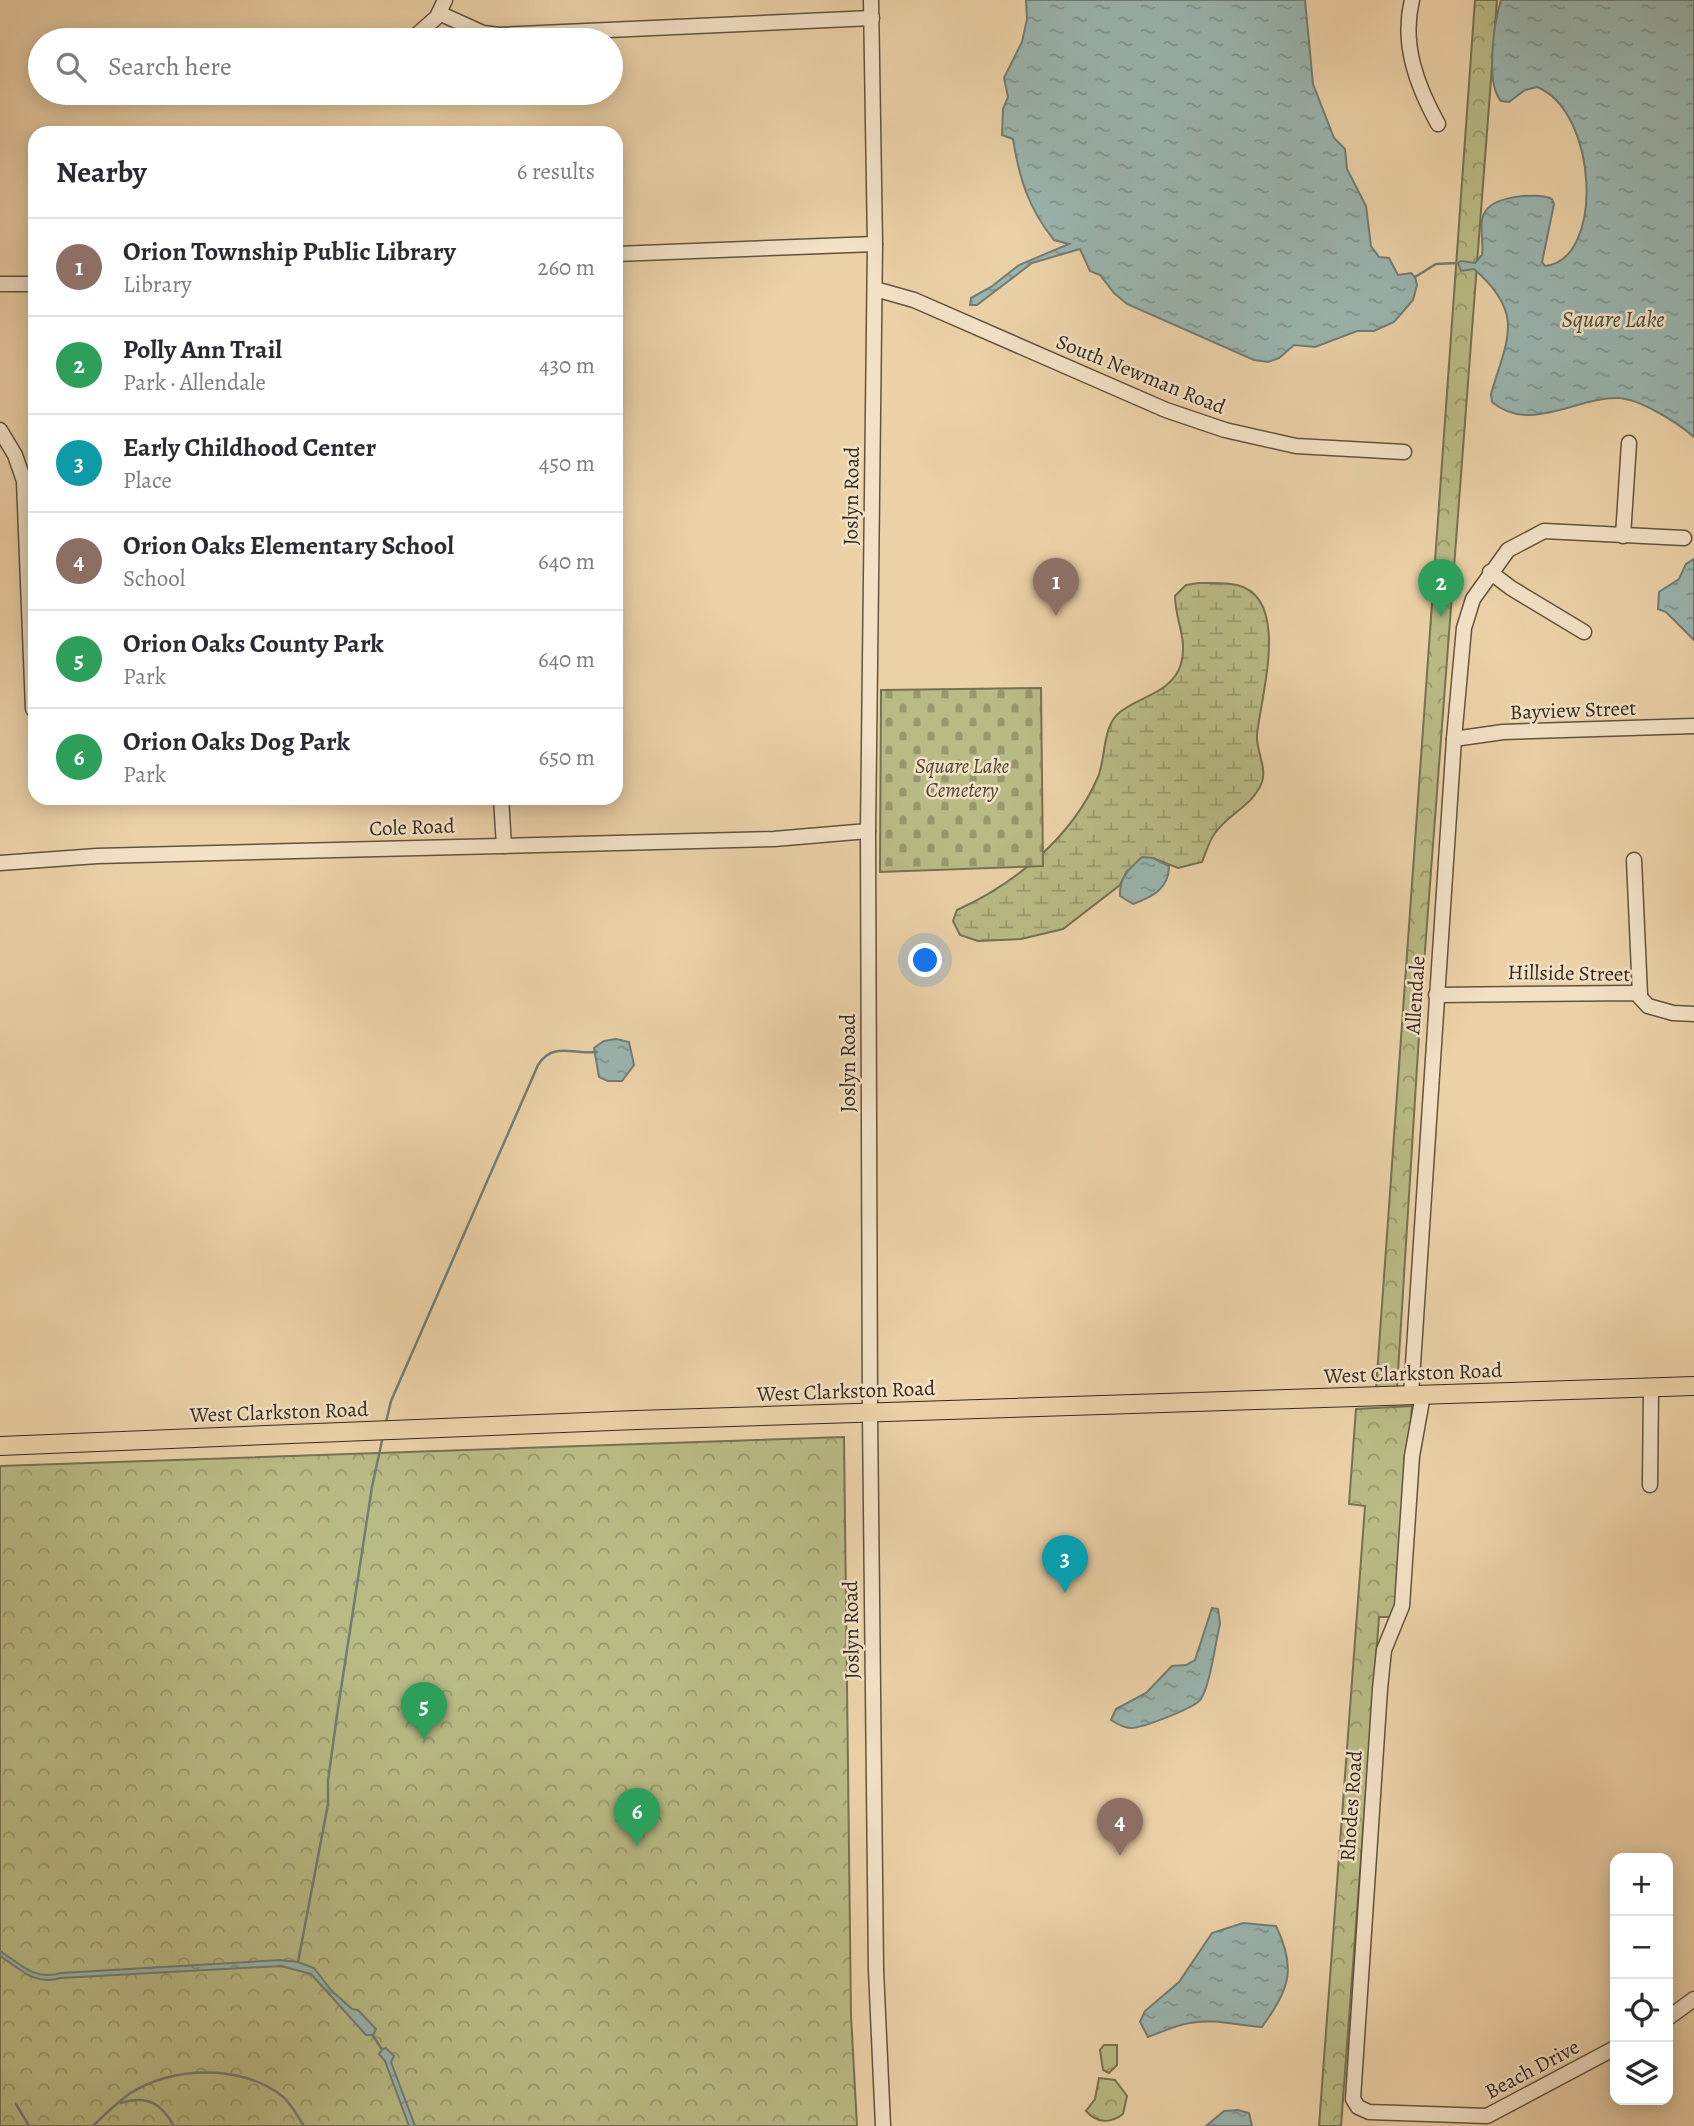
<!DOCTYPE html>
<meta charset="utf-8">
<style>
:root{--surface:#fff;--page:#f7f7f7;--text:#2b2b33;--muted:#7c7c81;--line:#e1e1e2;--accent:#0f766e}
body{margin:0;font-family:Alegreya,serif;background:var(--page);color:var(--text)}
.controls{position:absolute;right:21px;bottom:21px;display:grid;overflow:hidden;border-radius:14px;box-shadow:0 4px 18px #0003}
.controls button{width:63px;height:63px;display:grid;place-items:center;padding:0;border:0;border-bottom:2px solid var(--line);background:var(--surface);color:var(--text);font:35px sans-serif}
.you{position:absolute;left:926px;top:961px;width:24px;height:24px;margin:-18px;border:5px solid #fff;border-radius:50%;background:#1a73e8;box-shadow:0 0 0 10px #1a73e833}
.badge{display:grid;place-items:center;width:46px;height:46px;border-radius:50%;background:var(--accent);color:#fff;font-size:23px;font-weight:700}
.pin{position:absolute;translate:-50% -58px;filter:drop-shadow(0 2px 4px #0008)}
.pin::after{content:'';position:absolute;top:37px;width:24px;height:21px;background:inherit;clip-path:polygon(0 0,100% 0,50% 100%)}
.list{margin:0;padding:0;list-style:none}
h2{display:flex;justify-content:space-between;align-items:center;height:91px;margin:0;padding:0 28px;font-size:30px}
h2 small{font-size:23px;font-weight:400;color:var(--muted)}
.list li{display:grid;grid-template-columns:46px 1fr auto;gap:21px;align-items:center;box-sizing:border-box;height:98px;padding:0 28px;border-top:2px solid var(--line)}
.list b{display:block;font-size:26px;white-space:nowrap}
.list p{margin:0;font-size:23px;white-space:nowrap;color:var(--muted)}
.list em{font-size:23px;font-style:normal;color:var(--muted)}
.icon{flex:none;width:38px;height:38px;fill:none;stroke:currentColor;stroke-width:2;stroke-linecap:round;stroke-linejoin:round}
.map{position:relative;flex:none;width:1694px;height:2126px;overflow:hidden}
.search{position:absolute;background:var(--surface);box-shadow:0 4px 18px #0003;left:28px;top:28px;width:595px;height:77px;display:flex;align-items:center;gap:18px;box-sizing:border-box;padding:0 24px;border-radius:38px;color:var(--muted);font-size:26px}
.panel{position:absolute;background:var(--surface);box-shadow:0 4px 18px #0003;left:28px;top:126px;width:595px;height:679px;border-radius:21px}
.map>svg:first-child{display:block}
.forest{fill:url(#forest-crowns);stroke:#767251;stroke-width:2}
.wetland{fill:url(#wetland-marsh);stroke:#767251;stroke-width:2}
.cemetery{fill:url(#cemetery-stones);stroke:#767251;stroke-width:2}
.water{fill:url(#water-ripples);stroke:#717d75;stroke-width:2}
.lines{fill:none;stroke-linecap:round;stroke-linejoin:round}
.stream{stroke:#717d75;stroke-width:2.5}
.minor-casing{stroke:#625340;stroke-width:17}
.major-casing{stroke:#34291d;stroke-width:20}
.minor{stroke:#f3e1c6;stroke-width:14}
.major{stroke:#ecd1a7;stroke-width:18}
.labels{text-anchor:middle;stroke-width:5;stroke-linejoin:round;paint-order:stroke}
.street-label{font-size:21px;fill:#34291d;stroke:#f3e1c6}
.park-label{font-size:21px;font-style:italic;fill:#4f4632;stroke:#f3e1c6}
.water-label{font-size:23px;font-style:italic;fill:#4e4c42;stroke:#f3e1c6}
</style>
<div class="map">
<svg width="1694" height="2126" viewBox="0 0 1694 2126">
<defs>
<pattern id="forest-crowns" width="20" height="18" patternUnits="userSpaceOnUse" patternTransform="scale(1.75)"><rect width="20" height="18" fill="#b9bb85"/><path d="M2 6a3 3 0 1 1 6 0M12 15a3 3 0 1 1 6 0" fill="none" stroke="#97986c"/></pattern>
<pattern id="wetland-marsh" width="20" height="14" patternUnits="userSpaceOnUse" patternTransform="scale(1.75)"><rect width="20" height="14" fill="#b9bb85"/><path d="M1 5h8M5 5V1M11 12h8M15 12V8" fill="none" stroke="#97986c"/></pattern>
<pattern id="cemetery-stones" width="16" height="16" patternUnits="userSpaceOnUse" patternTransform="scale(1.75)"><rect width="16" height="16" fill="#b9bb85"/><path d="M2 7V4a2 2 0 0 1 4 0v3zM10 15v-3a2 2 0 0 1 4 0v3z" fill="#97986c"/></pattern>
<pattern id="water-ripples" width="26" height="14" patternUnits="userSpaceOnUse" patternTransform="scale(1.75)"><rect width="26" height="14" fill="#9ab5af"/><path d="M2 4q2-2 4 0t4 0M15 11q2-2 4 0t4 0" fill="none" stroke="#7e938e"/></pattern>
</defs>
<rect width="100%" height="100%" fill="#ecd1a7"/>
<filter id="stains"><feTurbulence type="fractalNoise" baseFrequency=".00286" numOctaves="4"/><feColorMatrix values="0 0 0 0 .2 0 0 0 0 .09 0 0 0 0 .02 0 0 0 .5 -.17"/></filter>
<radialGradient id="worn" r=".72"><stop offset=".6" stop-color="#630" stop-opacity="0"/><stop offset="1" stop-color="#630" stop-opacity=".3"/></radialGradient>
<g class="forest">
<path d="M1475 0H1497L1421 1003 1397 1388 1376 1389Z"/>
<path d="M1412 1406 1397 1617H1379L1341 2126H1319L1365 1506 1349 1504 1356 1409Z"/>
<path d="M844 1437 851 2015 857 2126H0V1466Z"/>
<path d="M1104 2045H1117V2065L1109 2073 1103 2070 1100 2050Z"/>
<path d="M1099 2078 1115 2080 1127 2096 1123 2114C1110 2124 1097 2123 1086 2111L1095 2099Z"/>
</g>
<path class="wetland" d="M1199 583C1211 583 1225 582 1237 585 1292 598 1260 699 1257 735 1256 751 1267 767 1262 782 1253 806 1229 813 1215 833 1209 841 1206 852 1202 862L1178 868 1153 858 1127 871 1120 885 1063 929 1021 939 978 941 960 935 953 921 957 910C1015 884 1072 837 1098 777 1106 758 1102 726 1120 712 1140 696 1172 693 1181 664 1188 639 1175 620 1175 596L1186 585Z"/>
<path class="cemetery" d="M1041 688 1043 866 880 872 881 690Z"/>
<g class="water">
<path d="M1026 0H1305L1313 84 1334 138 1345 149 1347 169 1366 206 1371 246 1379 257 1389 258 1398 275 1411 273 1415 277 1417 285 1413 300 1394 322 1374 331H1357L1315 347 1294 345 1279 358 1268 362 1254 360 1127 304 1114 293 1100 275 1090 271 1080 249 1032 263 977 305H970L971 298 991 287 1019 265 1069 244 1054 240C1028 208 1019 177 1013 139L1002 135 1003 109 1008 97 1004 78 1022 42 1027 19Z"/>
<path d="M1501 0H1694V437C1677 422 1640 399 1618 398 1576 397 1530 434 1492 402L1491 394C1507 339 1526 314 1474 269L1461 271 1458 263 1461 261 1475 263 1482 255C1484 243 1478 222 1485 212 1494 196 1537 192 1552 199L1554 204 1542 262 1545 266C1605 260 1598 111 1537 87L1525 90 1509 102 1501 101C1485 83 1494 22 1501 0Z"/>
<path d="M1694 559V640L1666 612 1658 609 1659 592 1679 579 1686 564Z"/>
<path d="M1142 857 1153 858 1169 866C1169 889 1152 897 1133 904L1120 896C1119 877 1129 869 1142 857Z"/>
<path d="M616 1039 629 1042 634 1065 622 1081H608L599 1077 594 1048 604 1041Z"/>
<path d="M1212 1608 1218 1609 1220 1624C1215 1644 1211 1682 1201 1699 1195 1708 1142 1728 1131 1728 1124 1728 1117 1724 1111 1720L1116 1709 1146 1693 1172 1666 1186 1665 1195 1660Z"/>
<path d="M1243 1923 1276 1926C1297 1969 1289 1989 1262 2027 1239 2026 1214 2018 1190 2023 1176 2025 1162 2032 1148 2037L1140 2022 1145 2011 1179 1982 1212 1933Z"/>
<path d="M0 1951C21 1964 34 1981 61 1973L280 1960 298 1962 314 1968 331 1990 352 2009 358 2010 376 2029 373 2035 382 2049 386 2048 394 2056 391 2062 415 2126H409L385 2061 379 2054 382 2050 372 2035H366L311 1974 281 1966 61 1978C34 1986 21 1969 0 1956Z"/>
<path d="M1238 2110 1249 2113 1252 2126H1206L1224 2111Z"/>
</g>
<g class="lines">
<g class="stream">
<path d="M1415 277 1436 264 1458 263"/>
<path d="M386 1422 391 1401 538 1065C553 1041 574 1055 597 1052"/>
<path d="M298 1962 328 1804V1781L337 1715 372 1487 383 1436"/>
<path d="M121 2103C148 2095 161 2103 174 2126"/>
<path d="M16 2104 29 2126"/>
<path d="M93 2126C105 2114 116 2104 129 2094 171 2066 242 2064 282 2096 291 2103 298 2117 304 2126"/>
</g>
<g class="minor-casing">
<g id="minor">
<path d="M871 0 875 244 868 831 870 1414 876 1970 883 2126"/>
<path d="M1412 0C1401 44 1417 86 1438 124"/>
<path d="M439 13 483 33 499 35 872 18"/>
<path d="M411 40 437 17 445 0"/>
<path d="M616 254 875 244"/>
<path d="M0 284H35"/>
<path d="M875 289 914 300 1166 410 1225 430 1296 446 1404 452"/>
<path d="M0 430 15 455 24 481 33 709"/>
<path d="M1623 536 1629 443"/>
<path d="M1490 572 1511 588 1584 632"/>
<path d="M1454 739 1503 732 1694 726"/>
<path d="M501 798 504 846"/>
<path d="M1634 860 1640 995"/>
<path d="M0 863 97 856 774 839 868 831"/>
<path d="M1436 995 1636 993 1648 1006 1673 1013 1694 1014"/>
<path d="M1411 1395 1454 739 1464 628 1473 599 1508 550 1544 531 1684 538"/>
<path d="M1423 1395 1412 1456 1402 1606 1384 1650 1380 1689 1353 2099 1358 2107 1369 2112 1487 2116 1615 2048"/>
<path d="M1650 1485 1651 1388"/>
<path d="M1668 2018 1694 1999"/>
</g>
</g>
<g class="major-casing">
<path id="major" d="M0 1446 636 1420 1694 1386"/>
</g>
<use href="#minor" class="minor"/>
<use href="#major" class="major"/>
</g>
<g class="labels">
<g class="street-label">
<text transform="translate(1141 374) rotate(22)" y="7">South Newman Road</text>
<text transform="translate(851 496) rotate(-89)" y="7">Joslyn Road</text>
<text transform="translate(1573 710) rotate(-2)" y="7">Bayview Street</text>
<text transform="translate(412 827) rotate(-2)" y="7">Cole Road</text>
<text transform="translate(1569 973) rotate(1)" y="7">Hillside Street</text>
<text transform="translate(1415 995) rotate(-86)" y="7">Allendale</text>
<text transform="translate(848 1063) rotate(-90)" y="7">Joslyn Road</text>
<text transform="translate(1413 1373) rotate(-2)" y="7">West Clarkston Road</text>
<text transform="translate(846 1391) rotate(-2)" y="7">West Clarkston Road</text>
<text transform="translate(279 1412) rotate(-2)" y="7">West Clarkston Road</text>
<text transform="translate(851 1630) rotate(-91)" y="7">Joslyn Road</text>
<text transform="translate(1351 1806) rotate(-86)" y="7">Rhodes Road</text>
<text transform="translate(1532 2069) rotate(-28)" y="7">Beach Drive</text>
</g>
<g class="park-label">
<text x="962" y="773">Square Lake<tspan x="962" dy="24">Cemetery</tspan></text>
</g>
<g class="water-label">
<text x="1613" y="327">Square Lake</text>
</g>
</g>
<rect width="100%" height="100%" filter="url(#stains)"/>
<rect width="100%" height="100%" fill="url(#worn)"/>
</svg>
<div class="controls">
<button>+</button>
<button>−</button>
<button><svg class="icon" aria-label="locate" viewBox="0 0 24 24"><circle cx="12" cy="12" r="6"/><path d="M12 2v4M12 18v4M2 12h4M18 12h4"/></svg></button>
<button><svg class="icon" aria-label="layers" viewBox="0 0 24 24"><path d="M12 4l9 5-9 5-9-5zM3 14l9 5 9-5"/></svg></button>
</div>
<div class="you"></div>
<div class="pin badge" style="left:1056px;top:616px;background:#8d6e63">1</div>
<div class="pin badge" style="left:1441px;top:617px;background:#2e9e5b">2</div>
<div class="pin badge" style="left:1065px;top:1593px;background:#0f9aa8">3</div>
<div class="pin badge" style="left:1120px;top:1856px;background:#8d6e63">4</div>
<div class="pin badge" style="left:424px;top:1740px;background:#2e9e5b">5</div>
<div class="pin badge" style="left:637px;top:1846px;background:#2e9e5b">6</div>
<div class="search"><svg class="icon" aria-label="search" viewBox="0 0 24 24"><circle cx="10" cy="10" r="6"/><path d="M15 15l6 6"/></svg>Search here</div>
<section class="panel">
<h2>Nearby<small>6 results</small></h2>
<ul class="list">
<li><span class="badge" style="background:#8d6e63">1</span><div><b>Orion Township Public Library</b><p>Library</p></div><em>260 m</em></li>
<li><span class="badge" style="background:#2e9e5b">2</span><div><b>Polly Ann Trail</b><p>Park · Allendale</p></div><em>430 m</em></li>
<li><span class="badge" style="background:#0f9aa8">3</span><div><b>Early Childhood Center</b><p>Place</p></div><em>450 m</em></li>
<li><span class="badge" style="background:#8d6e63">4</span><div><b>Orion Oaks Elementary School</b><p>School</p></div><em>640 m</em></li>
<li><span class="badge" style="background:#2e9e5b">5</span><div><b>Orion Oaks County Park</b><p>Park</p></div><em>640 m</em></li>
<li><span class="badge" style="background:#2e9e5b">6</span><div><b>Orion Oaks Dog Park</b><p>Park</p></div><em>650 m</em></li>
</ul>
</section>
</div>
